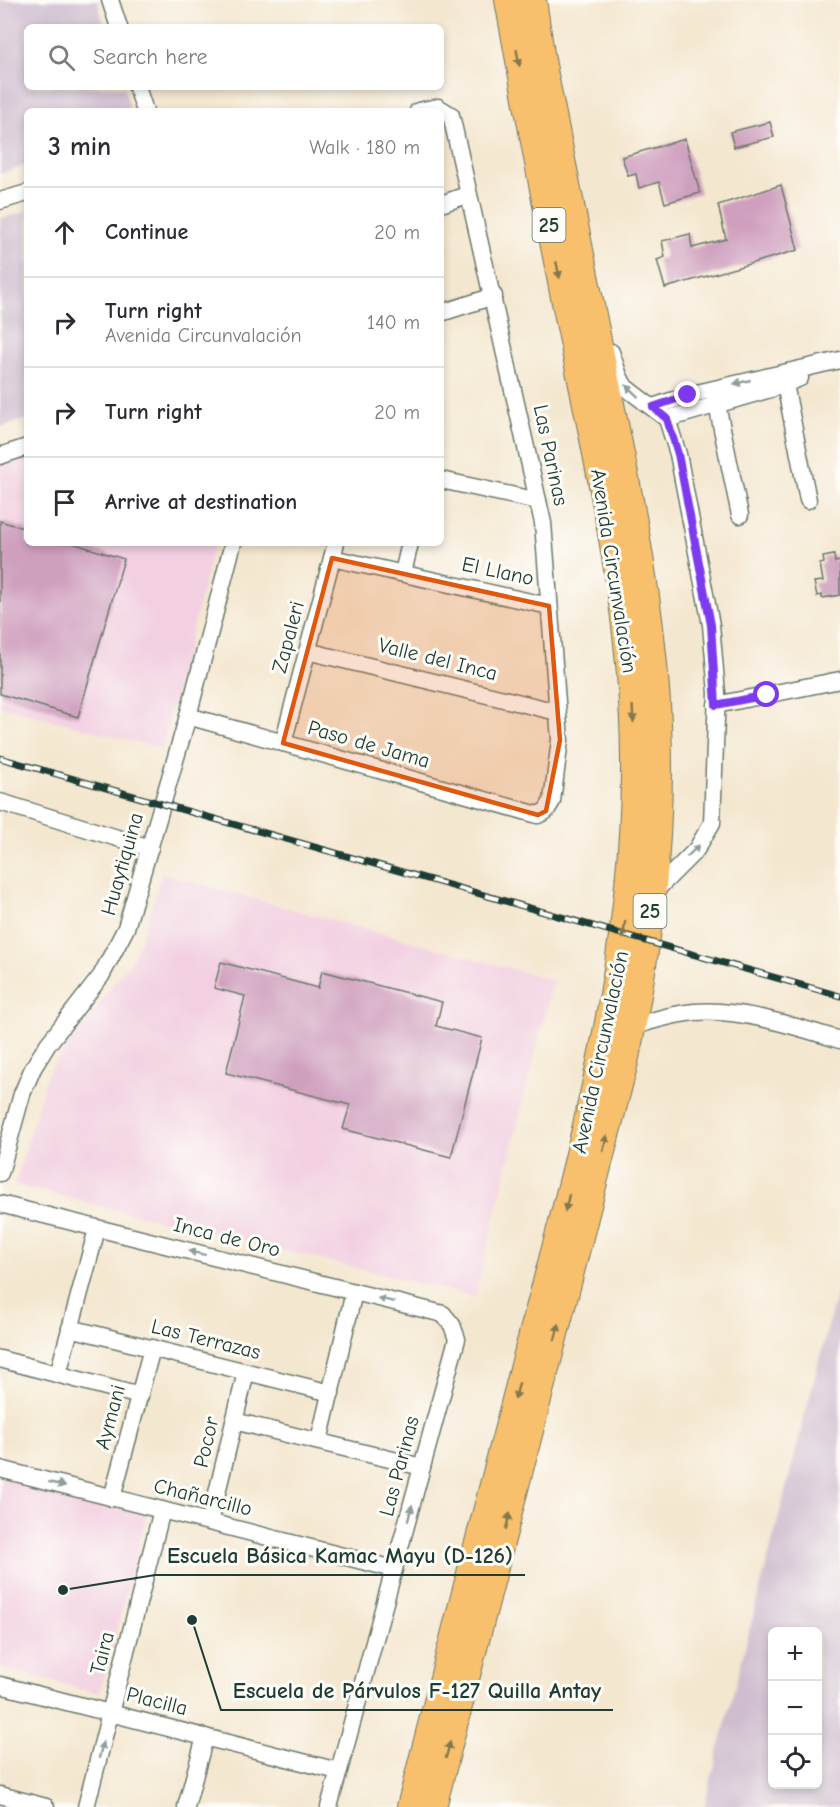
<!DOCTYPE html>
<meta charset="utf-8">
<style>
:root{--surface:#fff;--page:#f7f7f7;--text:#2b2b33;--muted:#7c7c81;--line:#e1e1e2}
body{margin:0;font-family:"Comic Neue",sans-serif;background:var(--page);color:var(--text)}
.controls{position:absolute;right:18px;bottom:18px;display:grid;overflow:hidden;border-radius:9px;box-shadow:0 3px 9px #0003}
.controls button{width:54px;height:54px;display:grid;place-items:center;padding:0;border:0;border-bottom:2px solid var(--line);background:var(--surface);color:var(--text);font:30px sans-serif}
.stop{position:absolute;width:18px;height:18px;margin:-14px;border:4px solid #7c3aed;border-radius:50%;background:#fff}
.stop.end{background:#7c3aed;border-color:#fff;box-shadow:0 2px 6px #0008}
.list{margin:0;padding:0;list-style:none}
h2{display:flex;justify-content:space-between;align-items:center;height:78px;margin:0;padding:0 24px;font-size:26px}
h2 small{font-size:20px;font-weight:400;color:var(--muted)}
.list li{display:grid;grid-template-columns:39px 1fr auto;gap:18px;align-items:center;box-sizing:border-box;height:90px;padding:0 24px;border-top:2px solid var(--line)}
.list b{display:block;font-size:22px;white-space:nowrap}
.list p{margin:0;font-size:20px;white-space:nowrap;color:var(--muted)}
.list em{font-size:20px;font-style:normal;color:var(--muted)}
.icon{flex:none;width:33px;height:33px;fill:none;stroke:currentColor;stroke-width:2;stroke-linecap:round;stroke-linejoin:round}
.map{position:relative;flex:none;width:840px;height:1807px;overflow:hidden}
.search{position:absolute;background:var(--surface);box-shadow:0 3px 9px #0003;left:24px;top:24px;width:420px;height:66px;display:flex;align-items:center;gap:15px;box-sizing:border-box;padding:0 21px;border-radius:9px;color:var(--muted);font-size:22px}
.panel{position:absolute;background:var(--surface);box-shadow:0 3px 9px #0003;left:24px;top:108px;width:420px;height:438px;border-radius:9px}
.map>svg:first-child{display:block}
.built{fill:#f2cfe1}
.industrial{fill:#cfbdcf;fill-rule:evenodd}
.building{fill:#cf9fbe}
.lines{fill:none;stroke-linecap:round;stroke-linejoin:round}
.minor-casing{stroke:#6a786b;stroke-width:19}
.highway-casing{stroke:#6a786b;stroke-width:28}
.minor{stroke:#fff;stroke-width:16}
.highway{stroke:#f8bf6c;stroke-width:26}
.rail-casing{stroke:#1f3d34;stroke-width:7}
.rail{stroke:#fdfcf7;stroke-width:4.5;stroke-dasharray:14;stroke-linecap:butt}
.oneway{fill:#81784d}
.oneway2{fill:#8f9e9a}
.route{stroke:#7c3aed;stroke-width:8}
.marked{fill:#de580e;fill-opacity:0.2;stroke:#de580e;stroke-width:4.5;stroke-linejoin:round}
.labels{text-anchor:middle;stroke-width:6;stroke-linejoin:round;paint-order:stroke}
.shield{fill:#fdfcf7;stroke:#62766e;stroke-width:1.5}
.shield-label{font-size:20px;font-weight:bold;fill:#1f3d34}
.street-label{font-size:21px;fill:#1f3d34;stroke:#fdfcf7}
.leader{fill:none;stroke:#1f3d34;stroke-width:2}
.callout-dot{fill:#1f3d34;stroke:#fdfcf7;stroke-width:2}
.callout-label{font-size:22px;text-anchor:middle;font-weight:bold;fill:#1f3d34;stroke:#fdfcf7;stroke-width:6;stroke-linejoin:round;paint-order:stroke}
</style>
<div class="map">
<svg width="840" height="1807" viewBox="0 0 840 1807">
<rect width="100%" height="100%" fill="#fdfcf7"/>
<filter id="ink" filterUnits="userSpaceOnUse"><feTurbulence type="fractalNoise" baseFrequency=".0167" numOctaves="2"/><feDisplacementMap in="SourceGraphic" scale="12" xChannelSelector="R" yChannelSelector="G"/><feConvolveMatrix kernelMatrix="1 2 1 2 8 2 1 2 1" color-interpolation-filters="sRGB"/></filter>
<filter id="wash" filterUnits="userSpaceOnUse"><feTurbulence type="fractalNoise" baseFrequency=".008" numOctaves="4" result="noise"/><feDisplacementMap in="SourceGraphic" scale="24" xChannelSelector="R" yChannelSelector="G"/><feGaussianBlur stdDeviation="1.35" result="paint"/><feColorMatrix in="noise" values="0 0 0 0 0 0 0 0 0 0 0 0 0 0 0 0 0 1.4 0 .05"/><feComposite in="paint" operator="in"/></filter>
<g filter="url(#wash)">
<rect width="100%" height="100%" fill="#f4e7d0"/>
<g class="built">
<path d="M27 453V543H214L162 749 0 706V461Z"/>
<path d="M162 874 553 980 475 1297 15 1185 47 1074 132 959 142 938Z"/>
<path d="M0 1477 147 1513 100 1694 0 1667Z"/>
</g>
<g class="industrial">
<path d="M0 0H97L105 27H27V87H124L131 111H27V165L0 174Z"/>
<path d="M27 211V419L0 427V219Z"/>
<path d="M840 1280V1807H704L753 1616ZM772 1632H818V1784H772Z"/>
</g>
<g id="blocks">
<g class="building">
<path d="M770 122 774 137 734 147 730 132Z"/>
<path d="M685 139 700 193 665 203 659 182 639 188 636 174 628 176 622 157Z"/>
<path d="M781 185 798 250 665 288 657 260 665 257 662 241 690 234 692 248 726 239 718 205Z"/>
<path d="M0 521 27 529V543H72L124 559 78 717 0 694Z"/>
<path d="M834 555 835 562 840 561V595L822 598V595L817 596 814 582 823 581 820 564 824 563 823 557Z"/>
<path d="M221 962 318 988 322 971 442 1002 436 1026 482 1038 451 1157 343 1129 350 1105 226 1073 245 996 214 988Z"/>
</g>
</g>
</g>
<g filter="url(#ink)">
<use href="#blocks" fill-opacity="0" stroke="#6a786b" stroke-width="1.5"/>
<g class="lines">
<g class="minor-casing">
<g id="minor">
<path d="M110 0 119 27"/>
<path d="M137 87 145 111"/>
<path d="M0 201 27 193"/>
<path d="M441 204 467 195"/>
<path d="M441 313 494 296"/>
<path d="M611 352 619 376 625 387 667 419 678 454 711 625 717 693 712 823 696 850 653 893"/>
<path d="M783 374 808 500"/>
<path d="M715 395 740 515"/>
<path d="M653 407 688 395 840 360"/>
<path d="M667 419 774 388 800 378"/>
<path d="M0 456 27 447"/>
<path d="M441 480 538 501"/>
<path d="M332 558 549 606"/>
<path d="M403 573 410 543"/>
<path d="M307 651 557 712"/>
<path d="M716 705 840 680"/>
<path d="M188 716 538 815 546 811 552 801 560 740 543 523 451 115 438 107 418 111"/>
<path d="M283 743 336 543"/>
<path d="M0 802 150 848"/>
<path d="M632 1027C653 1020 673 1014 695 1012 739 1008 798 1027 840 1040"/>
<path d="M0 1173 22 1094 33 1068 48 1044 101 976 126 928 188 716 233 543"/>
<path d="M0 1204 443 1314 452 1325 457 1339 329 1807"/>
<path d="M70 1328 331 1393"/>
<path d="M0 1359 140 1396"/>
<path d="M58 1374 97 1229"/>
<path d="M234 1421 422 1467"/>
<path d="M319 1441 354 1292"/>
<path d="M0 1469 394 1569"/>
<path d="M112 1498 152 1348"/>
<path d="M210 1522 246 1372"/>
<path d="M0 1685 338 1771"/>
<path d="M0 1795 46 1807"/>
<path d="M86 1807 162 1510"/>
<path d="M186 1807 205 1737"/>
</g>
</g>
<g class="highway-casing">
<g id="highway">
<path d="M410 1807C451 1648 491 1490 533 1331 583 1143 636 955 634 758 633 618 602 483 574 346 550 231 529 116 508 0"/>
<path d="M433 1807 625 1062C649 951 663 837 658 723 653 604 628 487 604 370 583 267 563 163 542 60L533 0"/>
</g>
</g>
<use href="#minor" class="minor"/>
<use href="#highway" class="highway"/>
<g class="rail-casing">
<path id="rail" d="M0 758 840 996"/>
</g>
<use href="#rail" class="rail"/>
</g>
<defs><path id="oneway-solid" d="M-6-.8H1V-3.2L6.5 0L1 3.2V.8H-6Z" transform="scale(1.5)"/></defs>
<g class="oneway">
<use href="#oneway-solid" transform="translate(518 58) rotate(80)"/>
<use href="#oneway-solid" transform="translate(558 270) rotate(78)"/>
<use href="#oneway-solid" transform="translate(633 714) rotate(87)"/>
<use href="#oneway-solid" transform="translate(624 930) rotate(98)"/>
<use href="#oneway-solid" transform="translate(605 1143) rotate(-76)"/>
<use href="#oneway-solid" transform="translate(567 1203) rotate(104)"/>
<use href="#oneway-solid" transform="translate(557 1332) rotate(-75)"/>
<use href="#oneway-solid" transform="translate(517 1391) rotate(105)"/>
<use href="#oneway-solid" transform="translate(508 1521) rotate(-75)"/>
<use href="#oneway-solid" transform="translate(448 1750) rotate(-75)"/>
</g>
<g class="oneway2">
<use href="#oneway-solid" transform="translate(742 382) rotate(167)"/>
<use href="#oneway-solid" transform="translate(632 391) rotate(-137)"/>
<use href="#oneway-solid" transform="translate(693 851) rotate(-44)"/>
<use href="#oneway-solid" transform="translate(197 1253) rotate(-166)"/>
<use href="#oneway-solid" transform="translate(386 1300) rotate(-166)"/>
<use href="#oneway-solid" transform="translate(57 1484) rotate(14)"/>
<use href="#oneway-solid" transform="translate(410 1513) rotate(-75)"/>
<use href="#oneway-solid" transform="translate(101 1750) rotate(-76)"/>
</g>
</g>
<g class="lines" filter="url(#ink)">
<path class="route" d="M688 395 653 407 667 419 678 454 711 625 716 705 767 695"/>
</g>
<path class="marked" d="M332 558 549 606 560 740 546 811 538 815 283 743Z"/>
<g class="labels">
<g class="shield">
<rect x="532.5" y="208" width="33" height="34" rx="4.5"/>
<rect x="633.5" y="894" width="33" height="34" rx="4.5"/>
</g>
<g class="shield-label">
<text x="549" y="232">25</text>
<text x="650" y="918">25</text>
</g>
<g class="street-label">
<text transform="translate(551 455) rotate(78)" y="7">Las Parinas</text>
<text transform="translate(498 571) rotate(12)" y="7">El Llano</text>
<text transform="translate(614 571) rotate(81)" y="7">Avenida Circunvalación</text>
<text transform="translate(288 637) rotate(-75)" y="7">Zapaleri</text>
<text transform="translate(438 659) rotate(14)" y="7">Valle del Inca</text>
<text transform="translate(369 744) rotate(16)" y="7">Paso de Jama</text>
<text transform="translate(122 864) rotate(-74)" y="7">Huaytiquina</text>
<text transform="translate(600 1052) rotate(-78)" y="7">Avenida Circunvalación</text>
<text transform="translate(227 1237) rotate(14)" y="7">Inca de Oro</text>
<text transform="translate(206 1339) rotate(14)" y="7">Las Terrazas</text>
<text transform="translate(110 1417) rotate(-75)" y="7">Aymani</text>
<text transform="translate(206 1442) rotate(-77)" y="7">Pocor</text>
<text transform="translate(399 1466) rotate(-75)" y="7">Las Parinas</text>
<text transform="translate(203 1497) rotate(14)" y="7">Chañarcillo</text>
<text transform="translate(102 1653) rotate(-76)" y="7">Taira</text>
<text transform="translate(157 1701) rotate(14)" y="7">Placilla</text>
</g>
</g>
<path class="leader" d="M63 1590L155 1575H525M192 1620L221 1710H613"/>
<g class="callout-dot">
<circle cx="63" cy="1590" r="6"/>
<circle cx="192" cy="1620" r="6"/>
</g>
<g class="callout-label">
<text x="340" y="1563">Escuela Básica Kamac Mayu (D-126)</text>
<text x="417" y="1698">Escuela de Párvulos F-127 Quilla Antay</text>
</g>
</svg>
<div class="controls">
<button>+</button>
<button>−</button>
<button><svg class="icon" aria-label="locate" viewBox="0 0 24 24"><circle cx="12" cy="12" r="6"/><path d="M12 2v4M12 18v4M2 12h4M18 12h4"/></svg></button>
</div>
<div class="stop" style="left:767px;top:695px"></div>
<div class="stop end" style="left:688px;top:395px"></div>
<div class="search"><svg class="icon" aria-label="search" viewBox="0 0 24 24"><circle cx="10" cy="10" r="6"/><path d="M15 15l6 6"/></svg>Search here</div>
<section class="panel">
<h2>3 min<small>Walk · 180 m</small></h2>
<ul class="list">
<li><svg class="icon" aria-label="ahead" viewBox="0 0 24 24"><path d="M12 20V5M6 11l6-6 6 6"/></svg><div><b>Continue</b></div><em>20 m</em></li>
<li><svg class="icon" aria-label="right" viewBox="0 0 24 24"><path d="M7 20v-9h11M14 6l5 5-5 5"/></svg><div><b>Turn right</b><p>Avenida Circunvalación</p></div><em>140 m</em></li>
<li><svg class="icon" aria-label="right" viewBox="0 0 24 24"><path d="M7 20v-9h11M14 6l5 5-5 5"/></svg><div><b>Turn right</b></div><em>20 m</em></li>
<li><svg class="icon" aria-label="arrive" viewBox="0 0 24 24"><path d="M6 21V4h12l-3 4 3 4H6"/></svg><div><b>Arrive at destination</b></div></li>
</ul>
</section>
</div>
